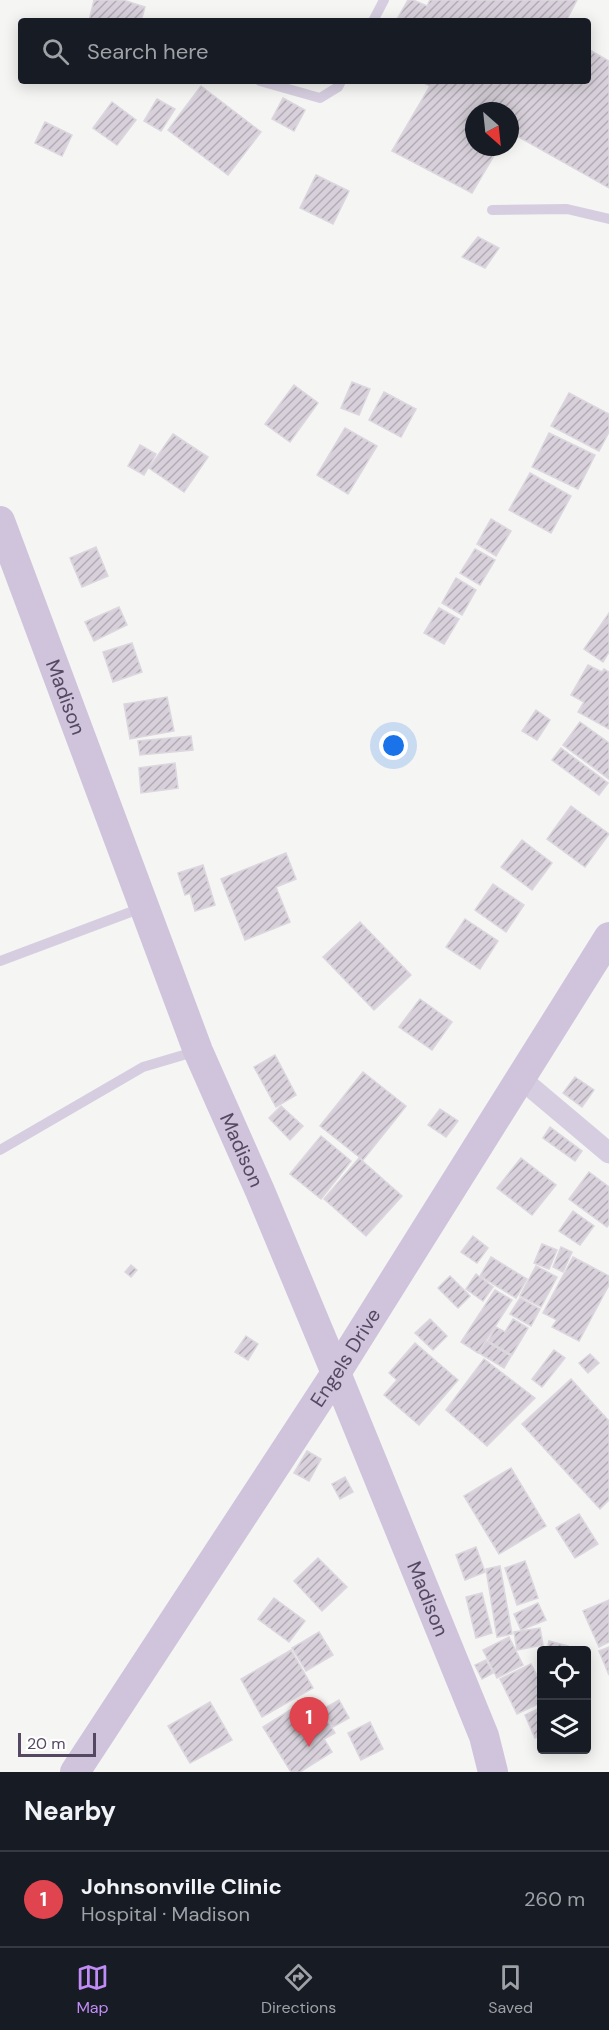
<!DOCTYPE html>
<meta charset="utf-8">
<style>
:root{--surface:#171b24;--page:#242831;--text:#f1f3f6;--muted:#9ea1a6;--line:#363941;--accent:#c18cf5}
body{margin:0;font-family:"DM Sans",sans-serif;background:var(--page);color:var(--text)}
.controls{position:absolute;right:18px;bottom:18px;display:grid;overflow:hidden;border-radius:6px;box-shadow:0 3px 15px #0003}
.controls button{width:54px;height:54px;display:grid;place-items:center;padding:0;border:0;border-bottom:2px solid var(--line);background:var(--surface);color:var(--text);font:30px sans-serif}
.compass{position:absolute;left:465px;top:102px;width:54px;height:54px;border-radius:50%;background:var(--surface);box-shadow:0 3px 15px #0003;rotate:153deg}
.scale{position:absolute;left:18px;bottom:15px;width:78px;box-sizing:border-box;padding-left:6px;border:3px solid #544862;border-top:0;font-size:16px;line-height:21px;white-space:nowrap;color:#544862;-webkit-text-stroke:4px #fff;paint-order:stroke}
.you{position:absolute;left:394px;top:746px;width:21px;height:21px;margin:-15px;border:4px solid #fff;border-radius:50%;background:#1a73e8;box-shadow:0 0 0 9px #1a73e833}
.badge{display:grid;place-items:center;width:39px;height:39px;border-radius:50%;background:var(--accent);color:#fff;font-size:20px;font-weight:700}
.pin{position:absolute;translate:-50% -50px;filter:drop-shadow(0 2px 3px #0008)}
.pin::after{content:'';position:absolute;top:32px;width:21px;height:18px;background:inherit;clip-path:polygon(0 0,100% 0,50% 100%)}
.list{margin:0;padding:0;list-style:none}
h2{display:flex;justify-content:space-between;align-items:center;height:78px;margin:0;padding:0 24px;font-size:26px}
h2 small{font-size:20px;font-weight:400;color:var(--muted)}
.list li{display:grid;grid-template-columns:39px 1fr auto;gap:18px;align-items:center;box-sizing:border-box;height:96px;padding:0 24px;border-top:2px solid var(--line)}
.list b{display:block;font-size:22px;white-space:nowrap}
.list p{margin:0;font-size:20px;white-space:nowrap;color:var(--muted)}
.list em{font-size:20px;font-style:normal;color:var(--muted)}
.icon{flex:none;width:33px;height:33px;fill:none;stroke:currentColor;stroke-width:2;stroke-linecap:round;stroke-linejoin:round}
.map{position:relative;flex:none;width:609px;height:1772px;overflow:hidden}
.search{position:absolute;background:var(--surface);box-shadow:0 3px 15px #0003;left:18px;right:18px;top:18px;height:66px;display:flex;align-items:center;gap:15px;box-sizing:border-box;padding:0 21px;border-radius:6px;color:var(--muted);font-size:22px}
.sheet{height:174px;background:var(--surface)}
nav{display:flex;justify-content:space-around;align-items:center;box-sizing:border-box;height:84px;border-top:2px solid var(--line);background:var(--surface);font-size:16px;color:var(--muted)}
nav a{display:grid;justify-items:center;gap:3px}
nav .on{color:var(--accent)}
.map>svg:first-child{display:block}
.building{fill:url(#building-hatch);stroke:#dcd6de;stroke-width:1.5}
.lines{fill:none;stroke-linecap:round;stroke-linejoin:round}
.lane{stroke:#d6cee0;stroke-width:10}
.street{stroke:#d6cee0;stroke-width:21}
.secondary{stroke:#d0c4dc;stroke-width:30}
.labels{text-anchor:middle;stroke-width:4.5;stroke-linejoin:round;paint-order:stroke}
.street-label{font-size:20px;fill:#544862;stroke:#fff}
</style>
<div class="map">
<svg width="609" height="1772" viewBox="0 0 609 1772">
<defs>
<pattern id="building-hatch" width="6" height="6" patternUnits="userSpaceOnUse" patternTransform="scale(1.5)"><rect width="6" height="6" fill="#d8d1db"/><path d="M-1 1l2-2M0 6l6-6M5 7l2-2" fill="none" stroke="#b2acb5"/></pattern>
</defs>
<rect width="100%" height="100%" fill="#f5f5f3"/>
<g class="building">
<path d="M94 0H123L145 7 141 21H89Z"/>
<path d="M408 0H413L427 6 430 0H577L566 21H396Z"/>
<path d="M588 49 609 61V188L510 132V111H474V147H499L472 193 392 151 430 86 420 81H588Z"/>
<path d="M201 86 261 132 228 175 168 130Z"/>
<path d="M283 98 305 110 294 131 272 119Z"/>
<path d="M157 99 175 109 161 131 144 121Z"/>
<path d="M112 102 136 120 117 145 93 128Z"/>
<path d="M45 122 72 135 62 156 35 143Z"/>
<path d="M316 175 349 191 333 224 300 208Z"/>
<path d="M478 237 499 248 485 268 462 257Z"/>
<path d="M352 382 370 389 359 415 341 408Z"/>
<path d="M294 385 318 403 290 442 265 424Z"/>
<path d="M384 392 416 409 401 437 369 420Z"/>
<path d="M569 393 609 414V432L599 451 551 426Z"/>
<path d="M345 428 377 446 348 494 317 475Z"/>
<path d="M549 433 595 455 578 489 532 467Z"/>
<path d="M173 434 208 457 184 492 149 468Z"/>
<path d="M140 445 156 454 144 475 128 466Z"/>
<path d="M530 473 571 496 551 533 509 510Z"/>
<path d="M491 519 511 531 496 556 477 544Z"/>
<path d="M96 547 108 576 82 587 70 558Z"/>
<path d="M475 549 495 560 480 585 460 573Z"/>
<path d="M456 578 476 590 462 615 442 603Z"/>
<path d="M119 607 127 625 94 641 85 622Z"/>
<path d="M439 608 459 619 444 644 424 633Z"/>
<path d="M609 613V652L603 662 584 649Z"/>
<path d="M132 643 142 672 113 682 103 652Z"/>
<path d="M588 665 602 672 604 669 609 672V729L578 712 584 702 571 695Z"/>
<path d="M167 697 174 731 130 739 124 704Z"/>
<path d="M536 710 550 720 537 740 522 731Z"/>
<path d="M580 722 609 743V779L563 745Z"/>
<path d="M191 736 193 750 140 755 138 741Z"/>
<path d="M561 748 608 783 599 795 552 760Z"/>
<path d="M175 763 178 788 141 793 139 768Z"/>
<path d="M571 806 609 834 585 867 547 839Z"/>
<path d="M522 840 552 863 532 890 501 867Z"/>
<path d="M286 853 296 879 276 887 290 922 245 940 221 879Z"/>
<path d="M203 865 215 905 195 911 190 893 185 895 178 873Z"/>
<path d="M493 884 524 905 506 932 475 910Z"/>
<path d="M465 919 498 941 480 969 446 947Z"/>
<path d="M360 922 411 975 374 1010 323 957Z"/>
<path d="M420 999 452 1022 432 1050 399 1027Z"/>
<path d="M275 1055 296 1095 276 1107 254 1067Z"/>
<path d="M363 1072 406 1106 363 1160 320 1126Z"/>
<path d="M575 1077 594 1090 582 1107 563 1093Z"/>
<path d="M281 1106 303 1126 290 1140 269 1118Z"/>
<path d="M440 1109 458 1121 446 1137 428 1125Z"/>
<path d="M550 1127 582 1151 575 1161 543 1138Z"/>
<path d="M321 1136 351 1161 321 1199 290 1174Z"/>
<path d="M359 1158 402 1196 366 1236 324 1199Z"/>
<path d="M521 1158 556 1185 532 1215 497 1188Z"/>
<path d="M589 1172 609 1187V1224L607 1227 569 1199Z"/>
<path d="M573 1211 594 1226 580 1245 559 1231Z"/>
<path d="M473 1236 488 1248 477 1263 461 1252Z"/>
<path d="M542 1244 557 1250 549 1269 534 1263Z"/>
<path d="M561 1247 572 1252 563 1272 553 1267Z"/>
<path d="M491 1257 527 1279 516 1298 480 1276Z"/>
<path d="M573 1257 609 1276V1285L579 1341 552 1327 557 1320 543 1313Z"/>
<path d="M131 1265 137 1270 131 1277 125 1272Z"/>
<path d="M536 1266 557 1277 541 1307 520 1296Z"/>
<path d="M476 1274 493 1287 483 1301 466 1289Z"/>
<path d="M450 1276 470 1296 458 1308 438 1288Z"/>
<path d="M495 1290 512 1300 478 1353 461 1342Z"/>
<path d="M520 1298 540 1309 531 1326 510 1314Z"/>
<path d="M430 1319 447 1336 433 1350 415 1333Z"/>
<path d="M513 1319 528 1328 512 1355 488 1341 496 1327 505 1332Z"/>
<path d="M246 1336 258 1344 248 1360 235 1352Z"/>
<path d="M486 1341 511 1356 504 1368 479 1353Z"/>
<path d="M415 1343 458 1380 419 1425 384 1395 397 1380 389 1373Z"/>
<path d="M554 1350 565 1358 542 1387 532 1379Z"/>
<path d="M590 1354 599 1363 588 1373 579 1363Z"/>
<path d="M484 1359 535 1398 487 1446 446 1410Z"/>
<path d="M571 1379 609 1421V1500L600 1509 522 1424Z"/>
<path d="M307 1451 321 1459 309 1481 294 1473Z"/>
<path d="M511 1468 546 1526 499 1554 464 1496Z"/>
<path d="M345 1477 353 1492 340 1499 332 1484Z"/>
<path d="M579 1514 598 1544 575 1558 556 1528Z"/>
<path d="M476 1547 485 1572 465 1580 456 1555Z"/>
<path d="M318 1558 347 1587 322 1611 294 1581Z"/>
<path d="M525 1561 538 1598 517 1605 505 1568Z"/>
<path d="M500 1566 512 1634 497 1637 486 1569Z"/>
<path d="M482 1593 492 1633 476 1638 466 1597Z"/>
<path d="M274 1598 305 1621 289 1642 258 1619Z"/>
<path d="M609 1600V1642L599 1647 583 1611Z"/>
<path d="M538 1603 546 1620 521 1630 514 1614Z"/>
<path d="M540 1628 543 1645 517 1650 514 1632Z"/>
<path d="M319 1632 333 1655 306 1671 292 1648Z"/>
<path d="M509 1637 523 1665 497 1678 483 1650Z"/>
<path d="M549 1641 568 1646 566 1650H547Z"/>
<path d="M609 1647V1675L599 1651Z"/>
<path d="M291 1650 313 1688 262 1717 241 1679Z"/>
<path d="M486 1660 493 1673 482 1679 475 1665Z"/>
<path d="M531 1664 542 1685V1702L517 1714 500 1679Z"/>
<path d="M339 1700 349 1718 333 1727 323 1709Z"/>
<path d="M210 1702 232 1740 190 1763 168 1726Z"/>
<path d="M303 1702 313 1718 322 1712 335 1733 324 1739 332 1752 300 1772H291L263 1727Z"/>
<path d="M542 1707V1735L535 1738 525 1715Z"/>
<path d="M370 1722 383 1749 361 1760 348 1733Z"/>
</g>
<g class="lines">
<g class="lane">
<path d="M373 21 384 0"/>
<path d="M260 81 320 98 338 87 341 81"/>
<path d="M492 210 567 209 609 219"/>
<path d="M0 961 144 907"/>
<path d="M0 1150 143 1067 197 1051"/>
</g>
<path class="street" d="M520 1078 609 1153"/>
<g class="secondary">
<path id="s1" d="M0 521 198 1051 260 1191 336 1373 484 1736 493 1772"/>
<path id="s2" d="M75 1772 336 1373 609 937"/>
</g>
</g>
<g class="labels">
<g class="street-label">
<text dy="7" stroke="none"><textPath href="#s1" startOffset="188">Madison</textPath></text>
<text dy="7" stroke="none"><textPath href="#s1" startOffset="674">Madison</textPath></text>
<text dy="7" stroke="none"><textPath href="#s2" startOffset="495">Engels Drive</textPath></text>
<text dy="7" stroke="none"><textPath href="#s1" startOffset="1160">Madison</textPath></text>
</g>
</g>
</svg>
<div class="controls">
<button><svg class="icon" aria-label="locate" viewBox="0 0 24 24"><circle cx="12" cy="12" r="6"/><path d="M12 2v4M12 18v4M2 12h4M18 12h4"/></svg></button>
<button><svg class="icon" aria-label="layers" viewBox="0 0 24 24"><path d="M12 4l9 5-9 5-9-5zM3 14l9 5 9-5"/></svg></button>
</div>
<svg class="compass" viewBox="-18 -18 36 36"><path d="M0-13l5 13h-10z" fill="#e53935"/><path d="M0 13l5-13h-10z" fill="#9ea1a6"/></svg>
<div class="scale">20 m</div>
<div class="you"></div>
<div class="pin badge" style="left:309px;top:1747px;background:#e0444e">1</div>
<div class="search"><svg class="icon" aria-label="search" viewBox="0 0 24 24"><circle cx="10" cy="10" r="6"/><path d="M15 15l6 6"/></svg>Search here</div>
</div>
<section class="sheet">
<h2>Nearby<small></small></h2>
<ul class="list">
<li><span class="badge" style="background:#e0444e">1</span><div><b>Johnsonville Clinic</b><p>Hospital · Madison</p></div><em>260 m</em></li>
</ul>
</section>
<nav>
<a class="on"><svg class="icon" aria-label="map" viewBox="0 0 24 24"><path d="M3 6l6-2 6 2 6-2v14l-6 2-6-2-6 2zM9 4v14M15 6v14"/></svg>Map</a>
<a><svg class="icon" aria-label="directions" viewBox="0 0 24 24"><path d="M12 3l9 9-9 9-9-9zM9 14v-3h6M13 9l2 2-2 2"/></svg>Directions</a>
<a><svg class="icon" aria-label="saved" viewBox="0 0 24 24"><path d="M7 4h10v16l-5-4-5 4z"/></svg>Saved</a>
</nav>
